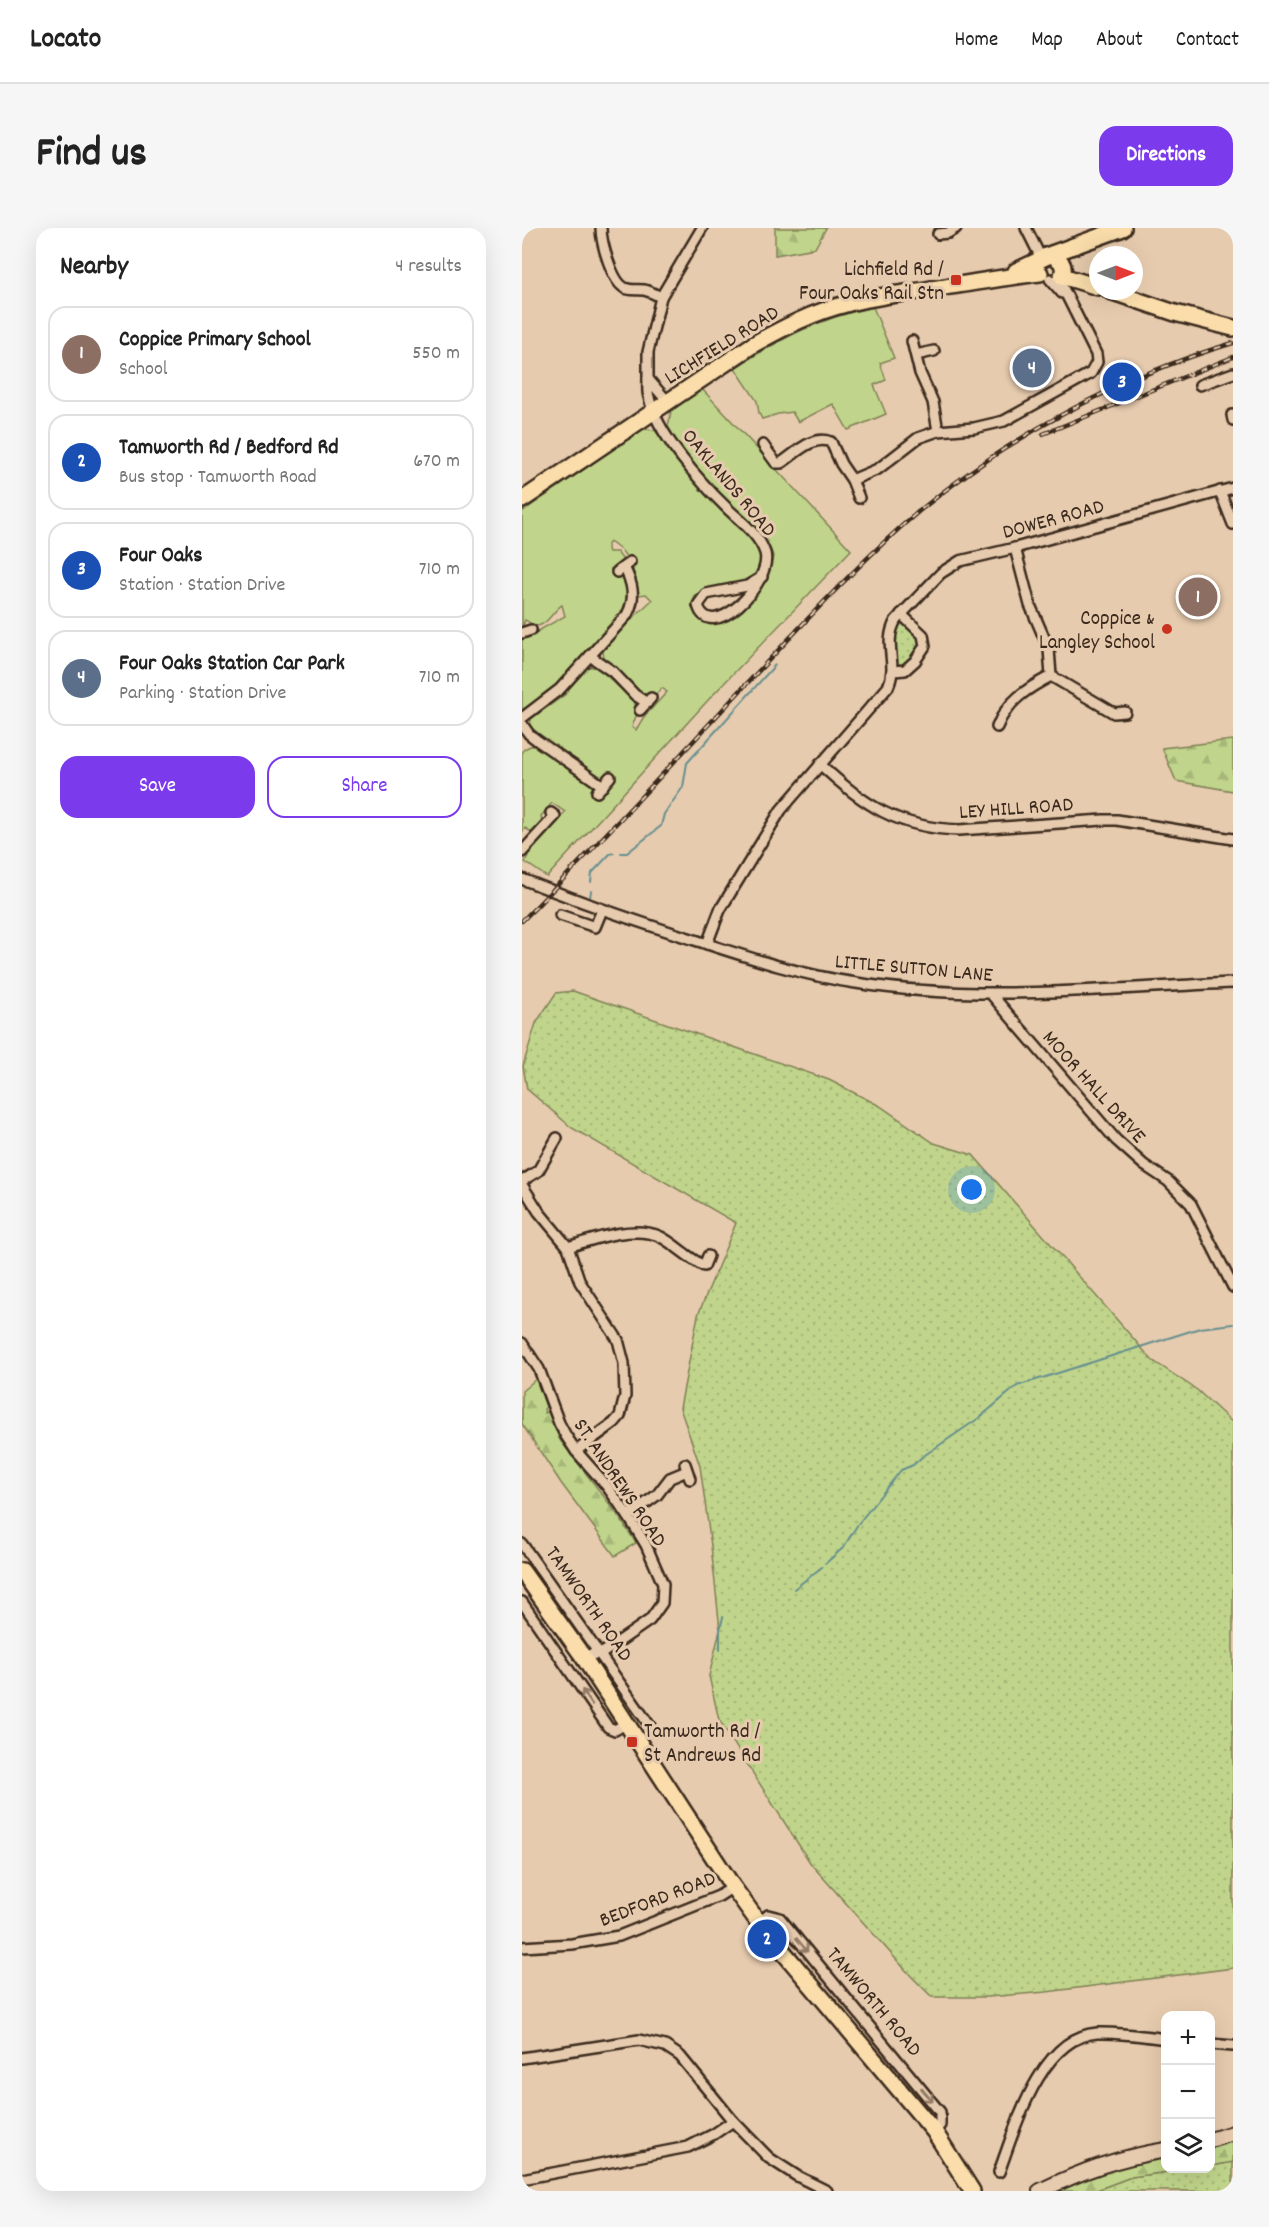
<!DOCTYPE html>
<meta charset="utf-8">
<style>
:root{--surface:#fff;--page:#f6f6f6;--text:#222;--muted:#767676;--line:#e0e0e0;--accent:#7c3aed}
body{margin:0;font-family:Dekko,sans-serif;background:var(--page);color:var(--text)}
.controls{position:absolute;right:18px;bottom:18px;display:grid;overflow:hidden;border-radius:12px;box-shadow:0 6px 24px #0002}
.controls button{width:54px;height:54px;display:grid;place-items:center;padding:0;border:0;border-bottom:2px solid var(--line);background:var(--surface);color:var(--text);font:30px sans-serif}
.compass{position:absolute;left:567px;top:18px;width:54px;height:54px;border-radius:50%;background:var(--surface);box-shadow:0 6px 24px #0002;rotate:90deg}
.you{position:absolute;left:450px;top:962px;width:21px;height:21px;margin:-15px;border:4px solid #fff;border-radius:50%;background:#1a73e8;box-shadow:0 0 0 9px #1a73e833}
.badge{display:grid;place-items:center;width:39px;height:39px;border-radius:50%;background:var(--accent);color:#fff;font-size:20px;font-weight:700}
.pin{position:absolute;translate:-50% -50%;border:3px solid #fff;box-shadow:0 2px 6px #0006}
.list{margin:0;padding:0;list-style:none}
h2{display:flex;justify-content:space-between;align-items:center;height:78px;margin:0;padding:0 24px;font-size:26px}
h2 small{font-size:20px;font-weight:400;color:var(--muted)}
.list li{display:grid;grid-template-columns:39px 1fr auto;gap:18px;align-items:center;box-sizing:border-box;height:96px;margin:0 12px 12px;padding:0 12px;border:2px solid var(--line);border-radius:18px}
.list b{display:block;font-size:22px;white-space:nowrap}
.list p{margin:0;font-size:20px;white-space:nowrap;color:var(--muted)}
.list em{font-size:20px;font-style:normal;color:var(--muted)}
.actions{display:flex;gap:12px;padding:18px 24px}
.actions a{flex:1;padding:14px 0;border:2px solid var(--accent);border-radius:18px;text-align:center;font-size:21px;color:var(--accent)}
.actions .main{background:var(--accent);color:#fff}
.icon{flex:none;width:33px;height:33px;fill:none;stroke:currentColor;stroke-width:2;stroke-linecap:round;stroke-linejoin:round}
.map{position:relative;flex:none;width:711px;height:1963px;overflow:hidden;border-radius:18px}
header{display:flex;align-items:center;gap:36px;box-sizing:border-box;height:84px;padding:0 30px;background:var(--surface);border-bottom:2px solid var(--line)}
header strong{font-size:28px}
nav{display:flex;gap:33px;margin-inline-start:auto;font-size:21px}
.intro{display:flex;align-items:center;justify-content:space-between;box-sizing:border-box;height:144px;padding:0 36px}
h1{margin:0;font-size:42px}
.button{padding:15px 27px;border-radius:18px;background:var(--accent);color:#fff;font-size:21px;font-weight:700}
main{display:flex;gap:36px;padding:0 36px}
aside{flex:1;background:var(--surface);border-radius:18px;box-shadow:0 6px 24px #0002}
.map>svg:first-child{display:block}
.grass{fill:url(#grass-dots);stroke:#7e8054;stroke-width:1.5}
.forest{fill:url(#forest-firs);stroke:#7e8054;stroke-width:1.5}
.garden{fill:#c0d58b;stroke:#7e8054;stroke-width:1.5}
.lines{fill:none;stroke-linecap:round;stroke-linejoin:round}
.stream{stroke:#668f90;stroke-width:2}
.street-casing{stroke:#3b2a1e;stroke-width:14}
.secondary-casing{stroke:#3b2a1e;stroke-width:18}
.primary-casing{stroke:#3b2a1e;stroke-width:20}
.street{stroke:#e7cbae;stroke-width:9}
.secondary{stroke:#e7cbae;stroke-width:14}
.primary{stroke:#faddab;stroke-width:15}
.rail-casing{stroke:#3b2a1e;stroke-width:4.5}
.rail{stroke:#e7cbae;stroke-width:2;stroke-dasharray:7;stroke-linecap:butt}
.oneway{stroke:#917a66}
.poi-dot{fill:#c8321e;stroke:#e7cbae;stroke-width:2}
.labels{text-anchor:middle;stroke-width:6;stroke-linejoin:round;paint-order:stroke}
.poi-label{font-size:21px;fill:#3b2a1e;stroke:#e7cbae;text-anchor:end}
.street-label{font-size:21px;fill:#3b2a1e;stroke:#e7cbae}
</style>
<header>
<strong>Locato</strong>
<nav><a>Home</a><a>Map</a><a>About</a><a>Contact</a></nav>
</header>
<div class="intro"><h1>Find us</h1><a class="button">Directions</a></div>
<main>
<aside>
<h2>Nearby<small>4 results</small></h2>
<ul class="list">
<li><span class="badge" style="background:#8d6e63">1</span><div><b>Coppice Primary School</b><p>School</p></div><em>550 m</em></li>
<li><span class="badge" style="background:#1a4fb4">2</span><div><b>Tamworth Rd / Bedford Rd</b><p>Bus stop · Tamworth Road</p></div><em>670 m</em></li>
<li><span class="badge" style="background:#1a4fb4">3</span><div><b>Four Oaks</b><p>Station · Station Drive</p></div><em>710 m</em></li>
<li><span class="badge" style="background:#5c6f8a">4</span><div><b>Four Oaks Station Car Park</b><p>Parking · Station Drive</p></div><em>710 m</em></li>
</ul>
<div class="actions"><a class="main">Save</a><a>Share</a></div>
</aside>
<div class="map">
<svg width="711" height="1963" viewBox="0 0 711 1963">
<defs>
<pattern id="grass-dots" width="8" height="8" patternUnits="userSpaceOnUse" patternTransform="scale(1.5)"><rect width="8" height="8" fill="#c0d58b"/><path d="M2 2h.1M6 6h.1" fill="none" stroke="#a6b778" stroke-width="1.8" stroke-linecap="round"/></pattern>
<pattern id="forest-firs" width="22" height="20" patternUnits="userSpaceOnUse" patternTransform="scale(1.5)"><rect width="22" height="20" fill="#c0d58b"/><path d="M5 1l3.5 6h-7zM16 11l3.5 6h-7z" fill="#a6b778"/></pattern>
</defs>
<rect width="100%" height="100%" fill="#e7cbae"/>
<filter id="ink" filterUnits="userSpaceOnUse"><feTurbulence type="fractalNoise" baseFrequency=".0167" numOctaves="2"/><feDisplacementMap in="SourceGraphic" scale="12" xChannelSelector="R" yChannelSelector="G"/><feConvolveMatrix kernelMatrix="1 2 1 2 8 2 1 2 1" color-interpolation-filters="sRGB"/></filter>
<g filter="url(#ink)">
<g class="grass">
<path d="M380 394 395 404 400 414 384 439 375 437 370 410 377 395Z"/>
<path d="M51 763 307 852 358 878 412 915 451 927 630 1132 675 1162 711 1195V1740L524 1764 466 1769H410L389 1748 289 1636 197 1492 187 1448 198 1402 189 1318 178 1238 158 1180 176 1087 214 995 50 900 5 861 1 838 14 795 34 765Z"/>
<path d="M711 1934V1963H572L609 1949 668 1941 688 1940 689 1938Z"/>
</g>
<g class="forest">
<path d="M253 0H304L293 20 253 27Z"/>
<path d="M711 512V563L654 553 640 520Z"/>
<path d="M14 1151 24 1179 22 1181 23 1185 26 1184 38 1212 93 1283 114 1315 93 1328 39 1255 0 1196V1163Z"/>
<path d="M711 1911V1934L689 1938 688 1917Z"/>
<path d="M643 1927 644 1940 668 1941 609 1949 572 1963H532L612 1934Z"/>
</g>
<g class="garden">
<path d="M351 79 372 130 358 135 364 152 352 157 364 186 326 202 311 176 276 194 270 184 256 186 240 191 237 185 235 173 213 140C260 110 295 91 351 79Z"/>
<path d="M180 161 329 322 188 470 25 649 3 634 6 628 5 627 43 584 30 575 19 588 20 594 11 605 3 600 0 604V523C4 520 8 517 13 518 27 521 57 547 70 556V563L77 570 94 551 87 544 81 549 77 548 11 503 8 499 9 491 44 466 43 465 66 439H75L113 474V480L116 483 110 499 114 502 121 490 145 464 140 460 132 468 129 465 121 467 96 441 82 431 81 422 101 399 130 372 124 366 117 367 111 342 113 336 107 328 105 330 100 323 88 314 85 318 87 324H95L101 332 89 341 95 350H101C108 359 107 369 104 380L38 454 3 481 0 480V412L43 388 40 377C32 381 23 402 12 397 9 396 6 393 3 392L0 400V284L121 201 132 202C147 215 156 234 169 249 185 268 203 284 221 301 229 309 240 320 239 332 237 372 156 343 173 387 201 419 248 355 251 328 243 303 222 290 204 272 183 251 159 226 146 199L149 183Z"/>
</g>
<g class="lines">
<g class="stream">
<path d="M99 625H105L139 598 142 586 161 559 165 535 253 437"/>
<path d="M69 654 70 645 88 626 92 625"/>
<path d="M68 669 69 663"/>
<path d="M304 1335 321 1320 336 1296 379 1242 391 1237 400 1229 457 1190 495 1158 678 1100 711 1096"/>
<path d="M272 1361 300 1339"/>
<path d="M198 1422V1402L201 1389"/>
</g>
<g class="street-casing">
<g id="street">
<path d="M79 0C79 14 90 54 103 60 109 63 115 61 122 62 128 63 134 67 139 69"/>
<path d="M504 0 519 30"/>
<path d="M416 6 426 5 434 0"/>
<path d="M528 51 540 65"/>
<path d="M390 113 398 145 411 174 416 203"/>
<path d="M394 127 412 123"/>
<path d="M126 151V124L139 69 180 0"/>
<path d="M678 157 711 145"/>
<path d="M146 174 126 151C126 157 125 164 127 169 134 205 179 255 205 280 218 293 237 306 243 325 251 355 187 418 176 377L184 366 225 358 240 349"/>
<path d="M710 187 711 192"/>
<path d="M241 217 254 235H259C273 226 291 206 309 214L319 236 330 252 337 270"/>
<path d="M330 252 356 241 396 210 416 203 452 200 482 193 569 145 575 134 574 126 536 50"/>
<path d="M698 263 711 296"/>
<path d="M493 320 508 377 527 421 529 448 592 485 603 484"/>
<path d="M95 344 108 334"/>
<path d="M0 405 9 402"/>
<path d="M68 428 91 444 113 467 125 475"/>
<path d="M371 443 383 442 393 433 403 418 401 407 379 386"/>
<path d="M118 482 129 470"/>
<path d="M0 490 38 461 105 387C114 370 111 356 102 339"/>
<path d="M0 496 7 506 16 513 81 558"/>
<path d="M475 499C485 473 506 460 529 448"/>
<path d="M298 536C341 577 376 600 437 602L581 592H595L711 611"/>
<path d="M75 564 88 549"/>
<path d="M0 624 33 588 29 585"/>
<path d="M0 651C58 674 116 694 176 713 228 730 279 747 334 755 458 775 586 760 711 755"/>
<path d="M38 687 73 699 80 682"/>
<path d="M185 716 198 682 259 582 366 459C377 435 360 416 374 392L419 345 438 333 493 320 711 260"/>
<path d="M469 766 594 912 622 937 646 953 669 976 711 1059"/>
<path d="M0 953 16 943 35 910"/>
<path d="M0 957 17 984 46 1019 58 1054 96 1112 102 1135 103 1168 98 1188 92 1195 54 1223"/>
<path d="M46 1019C72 1011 113 996 139 1009 154 1017 166 1030 182 1038L186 1028"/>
<path d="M0 1115 17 1141 37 1195 44 1208 54 1223 84 1257 106 1288 124 1317 141 1356 140 1375 128 1392 79 1426 60 1427"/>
<path d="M163 1236 168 1251"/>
<path d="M106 1288 135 1267 148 1250 165 1243"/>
<path d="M0 1316 128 1498"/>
<path d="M0 1374 86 1499 93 1502 105 1495"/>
<path d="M237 1695 246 1687 258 1690 418 1884V1897L412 1903"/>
<path d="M0 1719 50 1716 97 1708 197 1668 211 1659"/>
<path d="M688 1816 711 1818"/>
<path d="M0 1830 117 1812 143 1818 158 1828 211 1893 247 1930 275 1948 305 1963"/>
<path d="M477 1944C493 1901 518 1809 575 1805 597 1804 621 1808 644 1811"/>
<path d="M0 1951 166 1919 192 1906 211 1893"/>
</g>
</g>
<g class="secondary-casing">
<g id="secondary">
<path d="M688 1912 711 1905"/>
<path d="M518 1963C562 1942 595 1930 644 1922"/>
</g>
</g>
<g class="primary-casing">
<g id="primary">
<path d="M524 28 601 0"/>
<path d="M494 43 528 27C538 30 544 37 540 48"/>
<path d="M540 48 576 59"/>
<path d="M588 63 653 85 711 100"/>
<path d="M0 272 232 116C261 100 291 84 324 76 352 68 381 66 409 61 446 56 481 49 518 45"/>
<path d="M0 1343 60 1427 211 1659 237 1695 412 1903 450 1963"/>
</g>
</g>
<use href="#street" class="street"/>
<use href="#secondary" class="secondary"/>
<use href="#primary" class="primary"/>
<g class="rail-casing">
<g id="rail">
<path d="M521 206 711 129"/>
<path d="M0 693C85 608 165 519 247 432 295 381 343 329 396 284 488 208 597 149 711 115"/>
</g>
</g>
<use href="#rail" class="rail"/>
</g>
<defs><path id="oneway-shaft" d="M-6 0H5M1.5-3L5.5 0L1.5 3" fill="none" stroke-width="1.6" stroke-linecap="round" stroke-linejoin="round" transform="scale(1.5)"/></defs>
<g class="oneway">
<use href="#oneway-shaft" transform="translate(65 1469) rotate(-124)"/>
<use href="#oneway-shaft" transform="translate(280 1717) rotate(50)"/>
<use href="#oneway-shaft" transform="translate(405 1867) rotate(50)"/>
</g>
</g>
<g class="poi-dot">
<rect x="428" y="46" width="12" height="12" rx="3"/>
<circle cx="645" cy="401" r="6"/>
<rect x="104" y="1508" width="12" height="12" rx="3"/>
</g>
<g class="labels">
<g class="poi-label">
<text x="422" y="47">Lichfield Rd /<tspan x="422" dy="24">Four Oaks Rail Stn</tspan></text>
<text x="633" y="396">Coppice &amp;<tspan x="633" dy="24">Langley School</tspan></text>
<text x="122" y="1509" text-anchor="start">Tamworth Rd /<tspan x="122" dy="24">St Andrews Rd</tspan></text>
</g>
<g class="street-label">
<text transform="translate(199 116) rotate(-32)" y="7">LICHFIELD ROAD</text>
<text transform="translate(208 254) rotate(50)" y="7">OAKLANDS ROAD</text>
<text transform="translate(531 290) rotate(-15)" y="7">DOWER ROAD</text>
<text transform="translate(494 579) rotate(-4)" y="7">LEY HILL ROAD</text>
<text transform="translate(392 739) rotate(5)" y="7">LITTLE SUTTON LANE</text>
<text transform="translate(573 858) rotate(48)" y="7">MOOR HALL DRIVE</text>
<text transform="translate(99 1254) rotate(56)" y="7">ST. ANDREWS ROAD</text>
<text transform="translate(68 1375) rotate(55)" y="7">TAMWORTH ROAD</text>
<text transform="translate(135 1670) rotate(-21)" y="7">BEDFORD ROAD</text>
<text transform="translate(353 1773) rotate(50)" y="7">TAMWORTH ROAD</text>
</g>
</g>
</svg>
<div class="controls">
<button>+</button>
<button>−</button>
<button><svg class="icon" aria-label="layers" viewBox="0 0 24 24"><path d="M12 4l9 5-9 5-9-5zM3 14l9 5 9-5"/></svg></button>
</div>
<svg class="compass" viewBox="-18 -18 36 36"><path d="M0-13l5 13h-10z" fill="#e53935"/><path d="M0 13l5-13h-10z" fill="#767676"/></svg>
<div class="you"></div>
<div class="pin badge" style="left:676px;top:369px;background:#8d6e63">1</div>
<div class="pin badge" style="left:245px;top:1711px;background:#1a4fb4">2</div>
<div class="pin badge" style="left:600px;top:154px;background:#1a4fb4">3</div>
<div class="pin badge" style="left:510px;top:140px;background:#5c6f8a">4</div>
</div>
</main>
